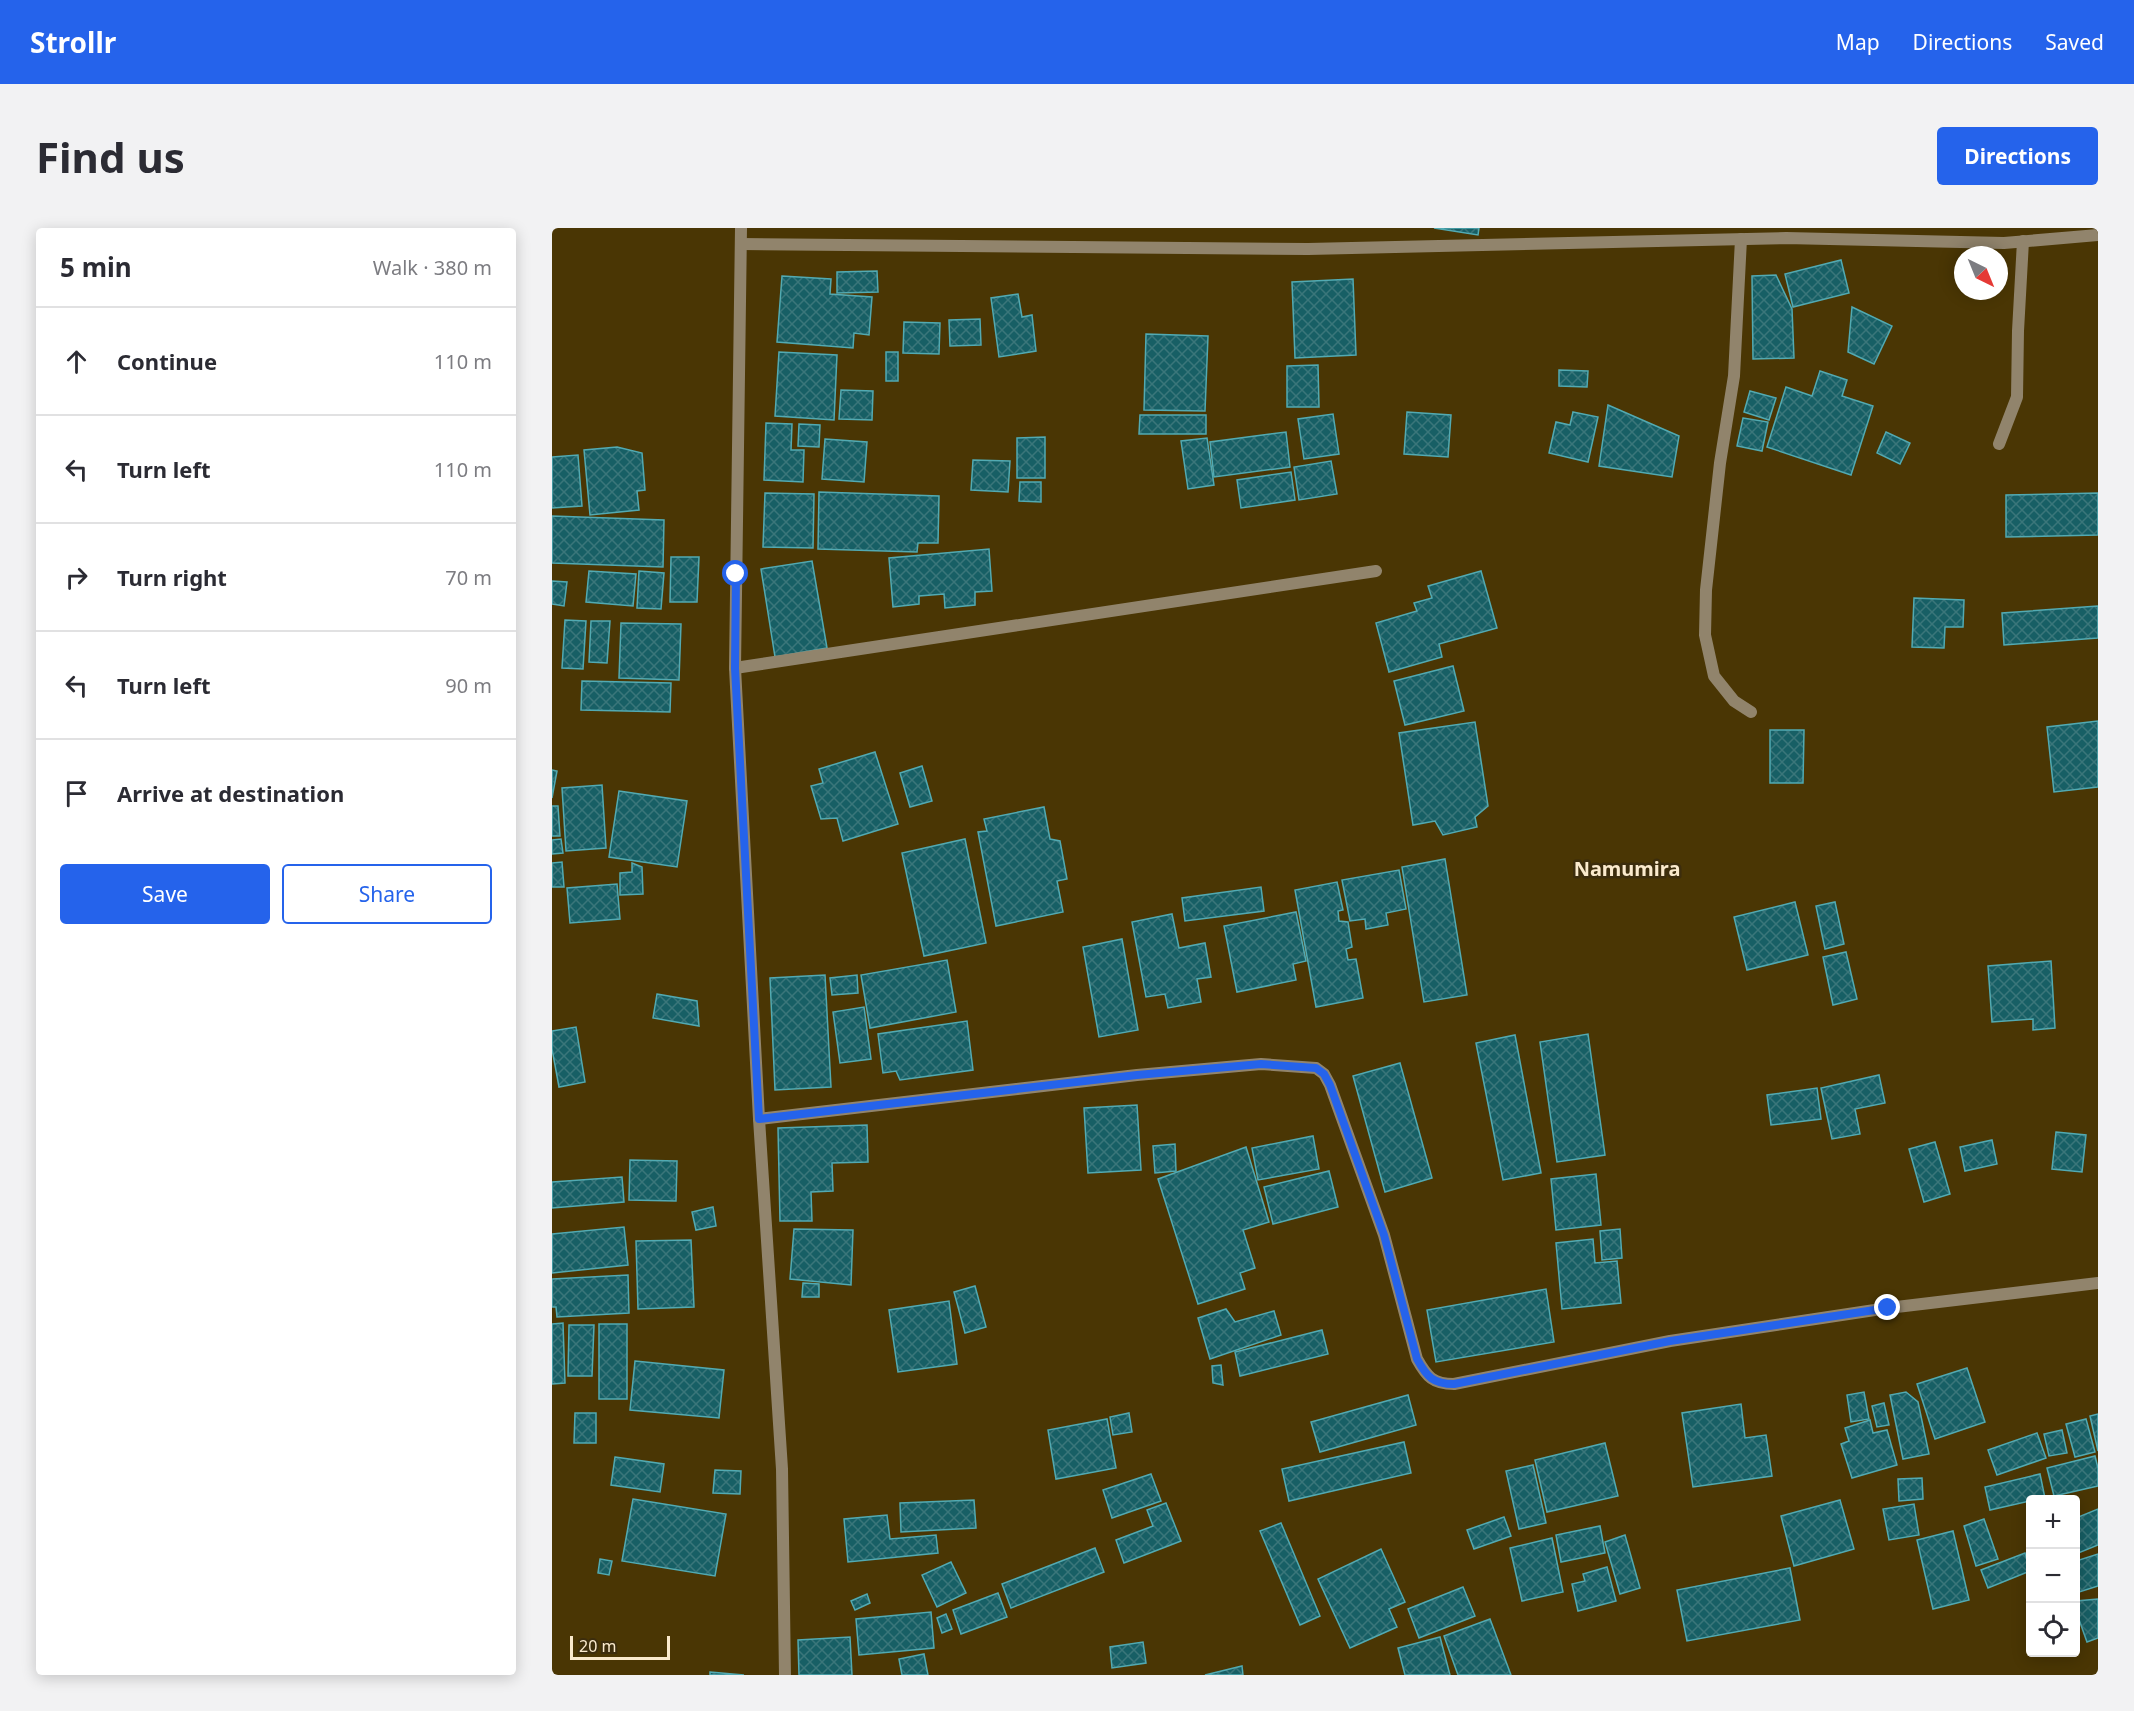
<!DOCTYPE html>
<meta charset="utf-8">
<style>
:root{--surface:#fff;--page:#f2f2f3;--text:#2b2b33;--muted:#7c7c81;--line:#e1e1e2;--accent:#2563eb}
body{margin:0;font-family:"Noto Sans",sans-serif;background:var(--page);color:var(--text)}
.controls{position:absolute;right:18px;bottom:18px;display:grid;overflow:hidden;border-radius:6px;box-shadow:0 3px 15px #0003}
.controls button{width:54px;height:54px;display:grid;place-items:center;padding:0;border:0;border-bottom:2px solid var(--line);background:var(--surface);color:var(--text);font:30px sans-serif}
.compass{position:absolute;left:1402px;top:18px;width:54px;height:54px;border-radius:50%;background:var(--surface);box-shadow:0 3px 15px #0003;rotate:137deg}
.scale{position:absolute;left:18px;bottom:15px;width:100px;box-sizing:border-box;padding-left:6px;border:3px solid #faeacd;border-top:0;font-size:16px;line-height:21px;white-space:nowrap;color:#faeacd;-webkit-text-stroke:4px #3c2d0d;paint-order:stroke}
.stop{position:absolute;width:18px;height:18px;margin:-14px;border:4px solid #2563eb;border-radius:50%;background:#fff}
.stop.end{background:#2563eb;border-color:#fff;box-shadow:0 2px 6px #0008}
.list{margin:0;padding:0;list-style:none}
h2{display:flex;justify-content:space-between;align-items:center;height:78px;margin:0;padding:0 24px;font-size:26px}
h2 small{font-size:20px;font-weight:400;color:var(--muted)}
.list li{display:grid;grid-template-columns:39px 1fr auto;gap:18px;align-items:center;box-sizing:border-box;height:108px;padding:0 24px;border-top:2px solid var(--line)}
.list b{display:block;font-size:22px;white-space:nowrap}
.list em{font-size:20px;font-style:normal;color:var(--muted)}
.actions{display:flex;gap:12px;padding:18px 24px}
.actions a{flex:1;padding:14px 0;border:2px solid var(--accent);border-radius:6px;text-align:center;font-size:21px;color:var(--accent)}
.actions .main{background:var(--accent);color:#fff}
.icon{flex:none;width:33px;height:33px;fill:none;stroke:currentColor;stroke-width:2;stroke-linecap:round;stroke-linejoin:round}
.map{position:relative;flex:none;width:1546px;height:1447px;overflow:hidden;border-radius:6px}
header{display:flex;align-items:center;gap:36px;box-sizing:border-box;height:84px;padding:0 30px;background:var(--accent);color:#fff}
header strong{font-size:28px}
nav{display:flex;gap:33px;margin-inline-start:auto;font-size:21px}
.intro{display:flex;align-items:center;justify-content:space-between;box-sizing:border-box;height:144px;padding:0 36px}
h1{margin:0;font-size:42px}
.button{padding:15px 27px;border-radius:6px;background:var(--accent);color:#fff;font-size:21px;font-weight:700}
main{display:flex;gap:36px;padding:0 36px}
aside{flex:1;background:var(--surface);border-radius:6px;box-shadow:0 3px 15px #0003}
.map>svg:first-child{display:block}
.building{fill:url(#building-cross-hatch);stroke:#52aab2;stroke-width:1.5}
.lines{fill:none;stroke-linecap:round;stroke-linejoin:round}
.street{stroke:#91846c;stroke-width:12}
.route{stroke:#2563eb;stroke-width:8}
.labels{text-anchor:middle;stroke-width:5;stroke-linejoin:round;paint-order:stroke}
.quarter-label{font-size:20px;font-weight:bold;fill:#faeacd;stroke:#3c2d0d}
</style>
<header>
<strong>Strollr</strong>
<nav><a>Map</a><a>Directions</a><a>Saved</a></nav>
</header>
<div class="intro"><h1>Find us</h1><a class="button">Directions</a></div>
<main>
<aside>
<h2>5 min<small>Walk · 380 m</small></h2>
<ul class="list">
<li><svg class="icon" aria-label="ahead" viewBox="0 0 24 24"><path d="M12 20V5M6 11l6-6 6 6"/></svg><div><b>Continue</b></div><em>110 m</em></li>
<li><svg class="icon" aria-label="left" viewBox="0 0 24 24"><path d="M17 20v-9H6M10 6l-5 5 5 5"/></svg><div><b>Turn left</b></div><em>110 m</em></li>
<li><svg class="icon" aria-label="right" viewBox="0 0 24 24"><path d="M7 20v-9h11M14 6l5 5-5 5"/></svg><div><b>Turn right</b></div><em>70 m</em></li>
<li><svg class="icon" aria-label="left" viewBox="0 0 24 24"><path d="M17 20v-9H6M10 6l-5 5 5 5"/></svg><div><b>Turn left</b></div><em>90 m</em></li>
<li><svg class="icon" aria-label="arrive" viewBox="0 0 24 24"><path d="M6 21V4h12l-3 4 3 4H6"/></svg><div><b>Arrive at destination</b></div></li>
</ul>
<div class="actions"><a class="main">Save</a><a>Share</a></div>
</aside>
<div class="map">
<svg width="1546" height="1447" viewBox="0 0 1546 1447">
<defs>
<pattern id="building-cross-hatch" width="8" height="8" patternUnits="userSpaceOnUse" patternTransform="scale(1.5)"><rect width="8" height="8" fill="#175f65"/><path d="M0 0l8 8M0 8l8-8" fill="none" stroke="#3a767a"/></pattern>
</defs>
<rect width="100%" height="100%" fill="#4a3604"/>
<g class="building">
<path d="M882 0H927L926 7Z"/>
<path d="M1289 32 1297 65 1241 79 1233 46Z"/>
<path d="M325 43 326 64 285 65V44Z"/>
<path d="M1224 47 1240 81 1242 130 1201 131 1200 48Z"/>
<path d="M230 48 279 51 278 66 320 69 317 107 302 105 301 120 225 114Z"/>
<path d="M801 51 804 127 743 130 740 54Z"/>
<path d="M466 66 470 89 480 87 484 123 447 129 439 70Z"/>
<path d="M1300 79 1340 98 1322 136 1296 124Z"/>
<path d="M428 91 429 117 398 118 397 92Z"/>
<path d="M352 94 388 95 387 126 351 125Z"/>
<path d="M594 106 656 108 653 183 592 182Z"/>
<path d="M227 124 285 127 282 192 223 188Z"/>
<rect x="334" y="124" width="12" height="29"/>
<path d="M766 137 767 179H735V138Z"/>
<path d="M1007 142 1036 143 1035 159 1007 158Z"/>
<path d="M1268 143 1295 152 1290 168 1321 178 1299 247 1215 219 1234 159 1260 168Z"/>
<path d="M289 162 321 163 320 192 287 191Z"/>
<path d="M1198 163 1224 170 1217 192 1192 184Z"/>
<path d="M1056 177 1127 208 1120 249 1047 238Z"/>
<path d="M855 184 899 187 896 229 852 226Z"/>
<path d="M1021 184 1046 189 1036 234 997 225 1004 194 1018 197Z"/>
<path d="M781 186 787 226 752 231 746 191Z"/>
<path d="M588 187H654V206H587Z"/>
<path d="M1191 190 1216 194 1210 223 1185 218Z"/>
<path d="M214 195 240 196 239 222H252L251 254 212 252Z"/>
<path d="M247 196 268 197 267 219 246 218Z"/>
<path d="M734 204 738 239 662 249 658 214Z"/>
<path d="M1334 204 1358 215 1348 236 1325 225Z"/>
<path d="M493 209V250H465V210Z"/>
<path d="M655 210 662 257 636 261 629 213Z"/>
<path d="M273 211 315 214 312 254 270 251Z"/>
<path d="M65 219 90 225 93 262 85 263 87 282 38 287 32 222Z"/>
<path d="M26 227 30 278 0 280V229Z"/>
<path d="M421 232 458 233 456 264 419 262Z"/>
<path d="M779 233 785 266 747 272 742 239Z"/>
<path d="M739 244 743 272 689 280 685 252Z"/>
<path d="M468 254H489V274L467 273Z"/>
<path d="M267 264 387 268 386 315H366L365 324 266 321Z"/>
<path d="M213 265 262 266 261 320 211 319Z"/>
<path d="M1546 265V307L1454 309V267Z"/>
<path d="M0 288 112 292 111 339 0 335Z"/>
<path d="M437 321 440 363 423 364V377L393 380 392 366 367 368V376L341 379 337 330Z"/>
<path d="M119 329H147L145 374H118Z"/>
<path d="M260 333 275 420 223 429 209 341Z"/>
<path d="M37 343 84 346 81 378 34 374Z"/>
<path d="M87 343 112 345 109 381 85 380Z"/>
<path d="M929 343 945 400 887 416 890 429 837 444 824 395 865 383 862 375 880 370 876 358Z"/>
<path d="M0 353 15 354 12 378 0 376Z"/>
<path d="M1362 370 1412 372 1411 399H1393L1392 420 1360 419Z"/>
<path d="M1546 378V410L1452 417 1450 385Z"/>
<path d="M13 392 34 393 31 441 10 440Z"/>
<path d="M39 393H58L55 435 37 434Z"/>
<path d="M69 395 129 396 127 452 67 450Z"/>
<path d="M901 438 912 483 853 497 842 453Z"/>
<path d="M30 453 119 455 118 484 29 482Z"/>
<path d="M1546 493V559L1502 564 1495 499Z"/>
<path d="M923 494 936 578 923 589 925 599 891 607 883 593 861 597 847 505Z"/>
<path d="M1218 502H1252L1251 555H1218Z"/>
<path d="M323 524 346 596 291 613 285 590 269 591 259 558 271 555 267 541Z"/>
<path d="M370 538 380 573 358 579 348 545Z"/>
<path d="M0 542 5 543 0 570Z"/>
<path d="M50 557 54 620 14 623 10 560Z"/>
<path d="M67 563 135 573 125 639 57 629Z"/>
<path d="M0 578H6L8 608H0Z"/>
<path d="M492 579 498 611 508 613 515 651 505 653 511 684 444 698 426 604 435 603 432 591Z"/>
<path d="M9 611 11 625 0 626V612Z"/>
<path d="M413 611 434 715 372 728 350 625Z"/>
<path d="M893 631 915 767 872 774 850 639Z"/>
<path d="M10 634 12 659H0V635Z"/>
<path d="M80 635 90 639 91 666 68 667V645L80 644Z"/>
<path d="M847 642 854 681 834 685 836 697 814 701 813 691 798 693 790 652Z"/>
<path d="M785 654 791 682 786 683 787 693 796 694 800 719 794 721 796 732 804 731 811 770 764 779 743 662Z"/>
<path d="M65 656 68 691 18 695 15 660Z"/>
<path d="M709 659 712 683 633 693 630 670Z"/>
<path d="M1243 674 1256 727 1195 742 1182 689Z"/>
<path d="M1283 674 1292 716 1273 721 1264 678Z"/>
<path d="M744 684 754 733 741 736 744 752 685 764 672 698Z"/>
<path d="M620 686 627 720 653 715 659 749 645 751 649 774 616 780 613 766 594 769 580 694Z"/>
<path d="M570 711 586 802 547 809 531 719Z"/>
<path d="M1294 724 1305 771 1281 777 1271 729Z"/>
<path d="M395 732 404 784 318 800 309 747Z"/>
<path d="M1499 733 1503 800 1481 802V791L1440 794 1436 738Z"/>
<path d="M273 747 279 859 223 862 218 750Z"/>
<path d="M305 747 306 765 280 767 278 750Z"/>
<path d="M105 766 145 773 147 798 101 790Z"/>
<path d="M312 779 319 831 288 835 281 784Z"/>
<path d="M415 793 421 842 348 852 344 843 331 845 326 806Z"/>
<path d="M24 799 33 854 7 859 0 821V803Z"/>
<path d="M1036 806 1053 927 1005 934 988 814Z"/>
<path d="M963 807 989 945 951 952 924 815Z"/>
<path d="M848 835 880 950 833 964 801 848Z"/>
<path d="M1327 847 1333 875 1303 881 1308 906 1280 911 1269 860Z"/>
<path d="M1265 860 1269 891 1219 897 1215 867Z"/>
<path d="M585 877 589 942 536 945 532 880Z"/>
<path d="M315 897 316 934 280 935 281 963 259 964 260 993H228L226 900Z"/>
<path d="M1504 904 1534 907 1530 944 1500 941Z"/>
<path d="M761 908 767 941 706 952 700 920Z"/>
<path d="M1440 912 1445 936 1413 943 1408 919Z"/>
<path d="M1383 914 1398 966 1372 974 1357 921Z"/>
<path d="M623 916 624 943 603 945 601 918Z"/>
<path d="M694 919 717 994 691 1002 703 1040 688 1045 693 1061 646 1076 606 951Z"/>
<path d="M78 932 125 933 124 973 77 972Z"/>
<path d="M777 943 786 979 721 996 712 959Z"/>
<path d="M1044 946 1049 997 1004 1002 999 951Z"/>
<path d="M70 949 72 974 0 980V954Z"/>
<path d="M161 979 164 998 144 1002 140 984Z"/>
<path d="M72 999 76 1037 0 1045V1006Z"/>
<path d="M242 1001 301 1002 299 1057 238 1051Z"/>
<path d="M1068 1001 1070 1030 1050 1032 1048 1003Z"/>
<path d="M1041 1011 1043 1035 1065 1033 1069 1075 1010 1081 1004 1015Z"/>
<path d="M139 1012 142 1079 86 1081 84 1013Z"/>
<path d="M76 1047 77 1085 5 1089 4 1079H0V1051Z"/>
<path d="M251 1055 267 1056V1069H250Z"/>
<path d="M423 1058 434 1099 413 1105 402 1064Z"/>
<path d="M994 1061 1002 1114 884 1134 875 1082Z"/>
<path d="M397 1073 405 1136 346 1144 337 1082Z"/>
<path d="M674 1081 683 1094 722 1083 729 1107 658 1131 646 1090Z"/>
<path d="M11 1095 13 1155 0 1156V1096Z"/>
<rect x="47" y="1096" width="28" height="75"/>
<path d="M17 1097H42L40 1148H16Z"/>
<path d="M770 1102 776 1126 688 1148 683 1124Z"/>
<path d="M83 1133 172 1142 167 1190 78 1182Z"/>
<path d="M669 1137 671 1157 661 1155 660 1138Z"/>
<path d="M1415 1140 1433 1194 1383 1211 1365 1156Z"/>
<path d="M1312 1164 1317 1191 1299 1194 1295 1167Z"/>
<path d="M1354 1164 1366 1174 1377 1226 1351 1231 1338 1167Z"/>
<path d="M856 1167 864 1197 768 1224 759 1194Z"/>
<path d="M1332 1175 1337 1197 1325 1199 1320 1178Z"/>
<path d="M1189 1176 1193 1210 1214 1207 1220 1248 1141 1259 1130 1185Z"/>
<path d="M23 1185H44V1215H22Z"/>
<path d="M577 1185 580 1204 561 1207 558 1189Z"/>
<path d="M1546 1186V1223L1538 1188Z"/>
<path d="M555 1191 564 1240 504 1251 496 1202Z"/>
<path d="M1534 1191 1543 1224 1523 1229 1514 1196Z"/>
<path d="M1318 1192 1321 1205 1335 1202 1345 1237 1300 1250 1289 1216 1297 1213 1293 1200Z"/>
<path d="M1510 1202 1515 1225 1497 1228 1492 1206Z"/>
<path d="M1485 1205 1494 1230 1445 1247 1436 1222Z"/>
<path d="M852 1214 859 1245 737 1273 730 1241Z"/>
<path d="M1053 1215 1066 1268 995 1284 983 1232Z"/>
<path d="M1543 1228 1546 1240V1258L1502 1268 1495 1240Z"/>
<path d="M63 1229 112 1236 108 1264 59 1257Z"/>
<path d="M981 1237 994 1295 967 1301 954 1243Z"/>
<path d="M163 1242 189 1243 188 1266 161 1265Z"/>
<path d="M599 1246 609 1273 560 1290 551 1262Z"/>
<path d="M1488 1246 1493 1270 1478 1272V1273L1438 1282 1433 1259Z"/>
<path d="M1370 1250 1371 1271 1347 1273 1346 1251Z"/>
<path d="M81 1271 174 1286 163 1348 70 1333Z"/>
<path d="M422 1272 424 1300 349 1304 348 1275Z"/>
<path d="M1288 1272 1302 1321 1242 1338 1229 1288Z"/>
<path d="M614 1275 629 1313 572 1335 564 1312 601 1298 595 1282Z"/>
<path d="M1362 1276 1367 1307 1337 1312 1331 1281Z"/>
<path d="M1546 1281V1317L1524 1326V1290Z"/>
<path d="M335 1287 338 1311 384 1307 386 1325 296 1334 292 1291Z"/>
<path d="M952 1289 959 1308 922 1321 915 1302Z"/>
<path d="M1432 1291 1446 1331 1424 1338 1412 1298Z"/>
<path d="M729 1295 768 1388 748 1397 708 1303Z"/>
<path d="M1048 1298 1053 1325 1009 1334 1004 1307Z"/>
<path d="M1401 1303 1417 1372 1381 1381 1365 1312Z"/>
<path d="M1073 1307 1088 1360 1068 1366 1053 1314Z"/>
<path d="M1000 1310 1011 1364 970 1373 958 1320Z"/>
<path d="M543 1320 552 1344 459 1380 450 1356Z"/>
<path d="M829 1321 853 1374 837 1381 845 1399 798 1420 766 1351Z"/>
<path d="M1473 1325 1478 1343 1436 1360 1429 1342Z"/>
<path d="M1546 1326V1358L1524 1365V1333Z"/>
<path d="M48 1331 60 1333 57 1347 46 1345Z"/>
<path d="M399 1334 414 1365 385 1379 370 1347Z"/>
<path d="M1055 1339 1064 1373 1026 1383 1020 1356 1033 1353 1031 1346Z"/>
<path d="M1238 1340 1248 1392 1135 1413 1125 1362Z"/>
<path d="M911 1359 923 1388 867 1410 856 1381Z"/>
<path d="M446 1365 455 1389 409 1406 401 1382Z"/>
<path d="M315 1366 318 1375 303 1382 299 1373Z"/>
<path d="M1546 1371V1410L1535 1414 1524 1383V1373Z"/>
<path d="M379 1384 382 1420 307 1427 304 1391Z"/>
<path d="M394 1386 400 1401 390 1405 385 1390Z"/>
<path d="M938 1391 959 1447H906L892 1408Z"/>
<path d="M298 1409 300 1447H247L246 1412Z"/>
<path d="M888 1409 898 1447H853L846 1420Z"/>
<path d="M591 1414 594 1435 560 1440 558 1419Z"/>
<path d="M372 1426 376 1447H350L347 1431Z"/>
<path d="M690 1438 691 1447H653Z"/>
<path d="M158 1444 192 1447H158Z"/>
</g>
<g class="lines">
<g class="street">
<path d="M189 0 183 440 207 891 230 1241 233 1447"/>
<path d="M1189 11 1182 148 1168 235 1154 362 1153 407 1162 448 1182 473 1199 484"/>
<path d="M189 16 756 21 1234 10 1452 15 1546 7"/>
<path d="M1447 216 1465 169 1466 103 1471 13"/>
<path d="M183 440 824 343"/>
<path d="M207 891 585 847 709 836 764 840 772 846 778 857 832 1007 865 1131C875 1149 881 1156 902 1156L1118 1113 1336 1080 1546 1055"/>
</g>
</g>
<g class="lines">
<path class="route" d="M184 346 183 440 207 891 585 847 709 836 764 840 772 846 778 857 832 1007 865 1131C875 1149 881 1156 902 1156L1118 1113 1336 1080"/>
</g>
<g class="labels">
<g class="quarter-label">
<text x="1075" y="648">Namumira</text>
</g>
</g>
</svg>
<div class="controls">
<button>+</button>
<button>−</button>
<button><svg class="icon" aria-label="locate" viewBox="0 0 24 24"><circle cx="12" cy="12" r="6"/><path d="M12 2v4M12 18v4M2 12h4M18 12h4"/></svg></button>
</div>
<svg class="compass" viewBox="-18 -18 36 36"><path d="M0-13l5 13h-10z" fill="#e53935"/><path d="M0 13l5-13h-10z" fill="#7c7c81"/></svg>
<div class="scale">20 m</div>
<div class="stop" style="left:184px;top:346px"></div>
<div class="stop end" style="left:1336px;top:1080px"></div>
</div>
</main>
